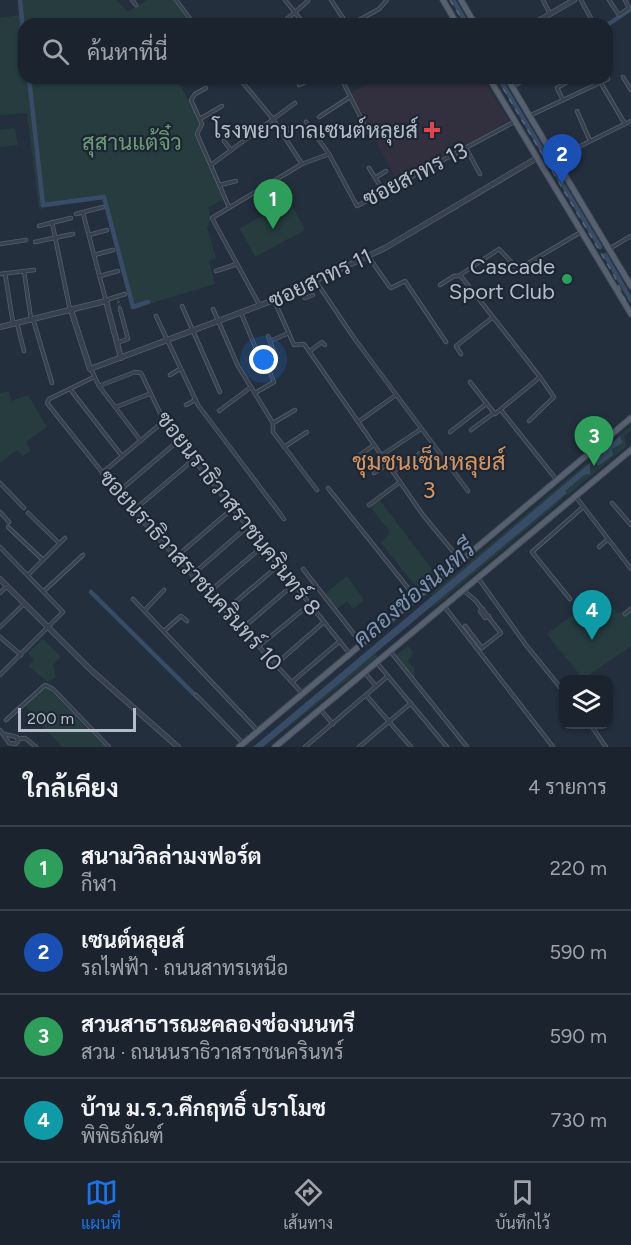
<!DOCTYPE html>
<html lang="th">
<meta charset="utf-8">
<style>
:root{--surface:#1b232e;--page:#282f3a;--text:#f1f3f6;--muted:#a0a4aa;--line:#39404a;--accent:#1a73e8}
body{margin:0;font-family:Figtree,Sarabun,sans-serif;background:var(--page);color:var(--text)}
.controls{position:absolute;right:18px;bottom:18px;display:grid;overflow:hidden;border-radius:12px;box-shadow:0 2px 4px #0004}
.controls button{width:54px;height:54px;display:grid;place-items:center;padding:0;border:0;border-bottom:2px solid var(--line);background:var(--surface);color:var(--text);font:30px sans-serif}
.scale{position:absolute;left:18px;bottom:15px;width:118px;box-sizing:border-box;padding-left:6px;border:3px solid #b4bcc9;border-top:0;font-size:16px;line-height:21px;white-space:nowrap;color:#b4bcc9;-webkit-text-stroke:4px #1d2633;paint-order:stroke}
.you{position:absolute;left:264px;top:360px;width:21px;height:21px;margin:-15px;border:4px solid #fff;border-radius:50%;background:#1a73e8;box-shadow:0 0 0 9px #1a73e833}
.badge{display:grid;place-items:center;width:39px;height:39px;border-radius:50%;background:var(--accent);color:#fff;font-size:20px;font-weight:700}
.pin{position:absolute;translate:-50% -50px;filter:drop-shadow(0 2px 3px #0008)}
.pin::after{content:'';position:absolute;top:32px;width:21px;height:18px;background:inherit;clip-path:polygon(0 0,100% 0,50% 100%)}
.list{margin:0;padding:0;list-style:none}
h2{display:flex;justify-content:space-between;align-items:center;height:78px;margin:0;padding:0 24px;font-size:26px}
h2 small{font-size:20px;font-weight:400;color:var(--muted)}
.list li{display:grid;grid-template-columns:39px 1fr auto;gap:18px;align-items:center;box-sizing:border-box;height:84px;padding:0 24px;border-top:2px solid var(--line)}
.list b{display:block;font-size:22px;white-space:nowrap}
.list p{margin:0;font-size:20px;white-space:nowrap;color:var(--muted)}
.list em{font-size:20px;font-style:normal;color:var(--muted)}
.icon{flex:none;width:33px;height:33px;fill:none;stroke:currentColor;stroke-width:2;stroke-linecap:round;stroke-linejoin:round}
.map{position:relative;flex:none;width:631px;height:747px;overflow:hidden}
.search{position:absolute;background:var(--surface);box-shadow:0 2px 4px #0004;left:18px;right:18px;top:18px;height:66px;display:flex;align-items:center;gap:15px;box-sizing:border-box;padding:0 21px;border-radius:18px;color:var(--muted);font-size:22px}
.sheet{height:414px;background:var(--surface)}
nav{display:flex;justify-content:space-around;align-items:center;box-sizing:border-box;height:84px;border-top:2px solid var(--line);background:var(--surface);font-size:16px;color:var(--muted)}
nav a{display:grid;justify-items:center;gap:3px}
nav .on{color:var(--accent)}
.map>svg:first-child{display:block}
.medical{fill:#32303f}
.green{fill:#263c3f}
.water{fill:#394c67}
.lines{fill:none;stroke-linecap:round;stroke-linejoin:round}
.canal{stroke:#394c67;stroke-width:4.5}
.minor-tunnel{stroke:#3a4453;stroke-width:3;stroke-dasharray:3 1.5;stroke-linecap:butt}
.minor-casing{stroke:#565f6c;stroke-width:4.5}
.tertiary-casing{stroke:#565f6c;stroke-width:6}
.primary-casing{stroke:#414a57;stroke-width:7}
.minor{stroke:#38414e;stroke-width:3}
.tertiary{stroke:#38414e;stroke-width:4.5}
.primary{stroke:#56606e;stroke-width:5}
.rail{stroke:#5a6575;stroke-width:1.5;stroke-dasharray:6 6;stroke-linecap:butt}
.health-dot{fill:#e0444e;stroke:#1d2633;stroke-width:2}
.leisure-dot{fill:#2e9e5b;stroke:#1d2633;stroke-width:2}
.labels{text-anchor:middle;stroke-width:4.5;stroke-linejoin:round;paint-order:stroke}
.poi-label{font-size:22px;fill:#b4bcc9;stroke:#1d2633;text-anchor:end}
.park-label{font-size:22px;fill:#6b9a76;stroke:#1d2633}
.street-label{font-size:22px;fill:#b4bcc9;stroke:#1d2633}
.neighbourhood-label{font-size:24px;fill:#d59563;stroke:#1d2633}
.water-label{font-size:24px;font-style:italic;fill:#7c92b1;stroke:#1d2633}
</style>
<div class="map">
<svg width="631" height="747" viewBox="0 0 631 747">
<rect width="100%" height="100%" fill="#242f3e"/>
<path class="medical" d="M380 78H483L509 121 398 183 350 93Z"/>
<g class="green">
<path d="M21 0H117L127 12 147 0H174L192 24H24V78H176L204 128 196 135 225 199 208 207 211 219 207 227 216 258 209 261 215 284 132 309 103 198 39 209 27 113 0 115V18L19 15Z"/>
<path d="M15 128 18 145 0 147V130Z"/>
<path d="M290 201 305 230 255 257 240 228Z"/>
<path d="M9 391 11 401 28 395 47 427 26 442 31 450 23 456 17 450 0 463V393Z"/>
<path d="M631 426V430L624 437 627 446 568 495 561 488 432 596 431 594Z"/>
<path d="M561 498 563 499 433 608 432 606Z"/>
<path d="M379 499 437 576 418 589 381 543 390 532 369 505Z"/>
<path d="M347 576 364 600 353 609 347 601 336 610 325 594Z"/>
<path d="M602 593 618 614 631 605V646L583 679 547 634Z"/>
<path d="M43 639 61 657 53 665 56 677 48 682 28 666 34 660 28 653Z"/>
<path d="M408 646 413 652 408 662 414 668 415 679 396 655Z"/>
<path d="M375 653 378 656 263 747Z"/>
<path d="M43 688H48L105 747H62L25 706Z"/>
</g>
<g class="water">
<path d="M620 436 622 443 612 449 613 455 598 466 596 462 599 455Z"/>
<path d="M590 463V474L584 475 565 491 567 493 263 747H253Z"/>
</g>
<g class="lines">
<g class="canal">
<path d="M20 0 24 41"/>
<path d="M453 0 467 24"/>
<path d="M607 25 631 9"/>
<path d="M29 78 43 205 104 197 133 307 148 302"/>
<path d="M499 78 600 247"/>
<path d="M517 85 527 78"/>
<path d="M605 255 631 300"/>
<path d="M91 592 198 698"/>
</g>
<path class="minor-tunnel" d="M117 296 120 309"/>
<g class="minor-casing">
<g id="minor">
<path d="M132 0 136 5"/>
<path d="M176 0 194 24"/>
<path d="M285 0 304 24"/>
<path d="M331 0 347 24"/>
<path d="M543 0 550 14"/>
<path d="M581 0 594 24"/>
<path d="M609 0 619 15 629 8 625 0"/>
<path d="M273 24H277"/>
<path d="M281 24 308 1"/>
<path d="M352 24 379 9 387 0"/>
<path d="M623 77 631 90"/>
<path d="M239 78 273 119 302 164"/>
<path d="M341 78 368 132"/>
<path d="M299 85 315 78"/>
<path d="M602 85 625 124"/>
<path d="M206 88 195 94 191 100 202 124 197 134 229 207"/>
<path d="M563 100 557 88 572 79"/>
<path d="M577 111 590 141"/>
<path d="M529 116 608 79 607 68"/>
<path d="M319 117 350 97"/>
<path d="M200 119 222 106"/>
<path d="M306 122 329 154 357 206 514 122"/>
<path d="M283 134 292 126"/>
<path d="M224 141 231 150"/>
<path d="M466 148 480 174"/>
<path d="M556 158 631 121"/>
<path d="M211 165 295 103"/>
<path d="M369 168 384 192"/>
<path d="M375 178 386 171"/>
<path d="M220 185 236 181"/>
<path d="M83 213 106 301"/>
<path d="M76 214 103 207"/>
<path d="M52 222 70 310"/>
<path d="M39 226 71 218"/>
<path d="M89 235 107 230"/>
<path d="M35 242 73 234"/>
<path d="M0 244 26 240"/>
<path d="M609 249 631 236"/>
<path d="M94 255 113 250"/>
<path d="M368 256 389 286 391 288 405 281 446 342"/>
<path d="M24 271 31 319"/>
<path d="M216 271 237 264"/>
<path d="M5 273 13 323"/>
<path d="M0 274 34 270"/>
<path d="M100 276 118 271"/>
<path d="M315 280 354 338 468 491"/>
<path d="M440 285 454 276H459"/>
<path d="M299 288 305 298 313 295"/>
<path d="M106 300 125 294"/>
<path d="M274 300 294 345 304 344 423 515 461 561"/>
<path d="M182 306 220 392"/>
<path d="M260 306 212 218 302 164 329 154"/>
<path d="M213 309 238 366 273 423V432L317 490"/>
<path d="M241 313 262 363"/>
<path d="M156 316 198 405 284 519"/>
<path d="M33 319 52 383"/>
<path d="M17 323 24 351"/>
<path d="M268 336 276 357"/>
<path d="M270 341 289 333"/>
<path d="M117 343 128 339 120 309"/>
<path d="M310 351 322 342 325 345"/>
<path d="M461 354 456 346 492 318"/>
<path d="M91 369 99 386 141 441"/>
<path d="M170 375 180 369"/>
<path d="M94 377 49 399 47 403 133 511 302 693"/>
<path d="M470 382 495 414 540 377 460 275 499 249 518 269 581 232"/>
<path d="M99 386 135 372 141 373 164 421 178 440 350 654"/>
<path d="M70 389 122 456"/>
<path d="M255 393 274 382 266 363"/>
<path d="M186 405 195 400"/>
<path d="M116 407 149 394"/>
<path d="M501 410 556 479"/>
<path d="M219 411 251 387"/>
<path d="M529 421 554 397 540 377"/>
<path d="M358 422 396 395"/>
<path d="M273 423 295 410"/>
<path d="M471 430 494 413"/>
<path d="M450 432 486 404"/>
<path d="M284 447 307 432"/>
<path d="M382 455 421 429"/>
<path d="M357 457 374 445"/>
<path d="M393 472 433 444"/>
<path d="M102 473 164 421"/>
<path d="M374 473 388 464"/>
<path d="M0 483 24 508"/>
<path d="M328 488 416 598"/>
<path d="M117 493 178 441"/>
<path d="M576 497 631 569"/>
<path d="M612 503 631 525"/>
<path d="M369 505 400 482"/>
<path d="M133 511 193 460"/>
<path d="M0 512 9 522"/>
<path d="M28 513 59 543"/>
<path d="M8 527 43 560"/>
<path d="M0 547 63 612 0 675"/>
<path d="M599 547 608 539"/>
<path d="M176 557 233 508"/>
<path d="M303 569 361 643"/>
<path d="M28 575 65 538"/>
<path d="M192 575 247 527"/>
<path d="M478 578 526 645 564 692"/>
<path d="M463 590 475 600 501 633 482 648 465 626"/>
<path d="M44 591 83 555"/>
<path d="M209 592 263 546"/>
<path d="M0 593 7 586"/>
<path d="M404 596 409 603"/>
<path d="M133 599 258 731"/>
<path d="M570 599 532 552 583 507"/>
<path d="M444 606 553 747"/>
<path d="M483 609 480 611 485 618 489 616"/>
<path d="M145 610 164 590"/>
<path d="M226 610 279 565"/>
<path d="M625 614 631 609"/>
<path d="M0 627 24 604"/>
<path d="M243 628 294 584"/>
<path d="M164 631 181 616 187 621"/>
<path d="M0 637 21 655"/>
<path d="M259 646 310 604"/>
<path d="M390 651 467 747"/>
<path d="M377 663 447 747"/>
<path d="M276 664 324 622"/>
<path d="M364 672 376 686"/>
<path d="M292 682 340 641"/>
<path d="M196 695 243 743"/>
<path d="M366 695 411 747"/>
<path d="M320 709 333 724"/>
<path d="M6 720 45 685 53 689 109 747"/>
<path d="M590 724 606 747"/>
<path d="M0 730 9 743 16 744 18 741 17 737 4 734"/>
<path d="M18 739 25 738 36 747"/>
<path d="M305 747 388 676"/>
<path d="M359 747 411 703"/>
</g>
</g>
<g class="tertiary-casing">
<g id="tertiary">
<path d="M533 24 574 0"/>
<path d="M71 310 90 369 274 300 385 248 537 158"/>
<path d="M0 327 106 301 121 358"/>
<path d="M0 579 92 671 178 747"/>
</g>
</g>
<g class="primary-casing">
<g id="primary">
<path d="M443 0 457 24"/>
<path d="M461 0 475 24"/>
<path d="M489 78 631 314"/>
<path d="M507 78 631 286"/>
<path d="M239 747 631 418"/>
<path d="M275 747 631 450"/>
</g>
</g>
<use href="#minor" class="minor"/>
<use href="#tertiary" class="tertiary"/>
<use href="#primary" class="primary"/>
<g class="rail">
<path d="M450 0 465 24"/>
<path d="M497 78 614 275 631 314"/>
</g>
</g>
<path class="health-dot" d="M429 121h6v6h6v6h-6v6h-6v-6h-6v-6h6z"/>
<circle class="leisure-dot" cx="567" cy="279" r="6"/>
<g class="labels">
<g class="poi-label">
<text x="418" y="138">โรงพยาบาลเซนต์หลุยส์</text>
<text x="555" y="274">Cascade<tspan x="555" dy="25">Sport Club</tspan></text>
</g>
<g class="park-label">
<text x="132" y="150">สุสานแต้จิ๋ว</text>
</g>
<g class="street-label">
<text transform="translate(415 174) rotate(-27)" y="8">ซอยสาทร 13</text>
<text transform="translate(320 278) rotate(-25)" y="8">ซอยสาทร 11</text>
<text transform="translate(239 513) rotate(52)" y="8">ซอยนราธิวาสราชนครินทร์ 8</text>
<text transform="translate(191 570) rotate(48)" y="8">ซอยนราธิวาสราชนครินทร์ 10</text>
</g>
<g class="neighbourhood-label">
<text x="429" y="470">ชุมชนเซ็นหลุยส์<tspan x="429" dy="28">3</tspan></text>
</g>
<g class="water-label">
<text transform="translate(414 594) rotate(-40)" y="8">คลองช่องนนทรี</text>
</g>
</g>
</svg>
<div class="controls">
<button><svg class="icon" aria-label="layers" viewBox="0 0 24 24"><path d="M12 4l9 5-9 5-9-5zM3 14l9 5 9-5"/></svg></button>
</div>
<div class="scale">200 m</div>
<div class="you"></div>
<div class="pin badge" style="left:273px;top:229px;background:#2e9e5b">1</div>
<div class="pin badge" style="left:562px;top:184px;background:#1a4fb4">2</div>
<div class="pin badge" style="left:594px;top:466px;background:#2e9e5b">3</div>
<div class="pin badge" style="left:592px;top:640px;background:#0f9aa8">4</div>
<div class="search"><svg class="icon" aria-label="search" viewBox="0 0 24 24"><circle cx="10" cy="10" r="6"/><path d="M15 15l6 6"/></svg>ค้นหาที่นี่</div>
</div>
<section class="sheet">
<h2>ใกล้เคียง<small>4 รายการ</small></h2>
<ul class="list">
<li><span class="badge" style="background:#2e9e5b">1</span><div><b>สนามวิลล่ามงฟอร์ต</b><p>กีฬา</p></div><em>220 m</em></li>
<li><span class="badge" style="background:#1a4fb4">2</span><div><b>เซนต์หลุยส์</b><p>รถไฟฟ้า · ถนนสาทรเหนือ</p></div><em>590 m</em></li>
<li><span class="badge" style="background:#2e9e5b">3</span><div><b>สวนสาธารณะคลองช่องนนทรี</b><p>สวน · ถนนนราธิวาสราชนครินทร์</p></div><em>590 m</em></li>
<li><span class="badge" style="background:#0f9aa8">4</span><div><b>บ้าน ม.ร.ว.คึกฤทธิ์ ปราโมช</b><p>พิพิธภัณฑ์</p></div><em>730 m</em></li>
</ul>
</section>
<nav>
<a class="on"><svg class="icon" aria-label="map" viewBox="0 0 24 24"><path d="M3 6l6-2 6 2 6-2v14l-6 2-6-2-6 2zM9 4v14M15 6v14"/></svg>แผนที่</a>
<a><svg class="icon" aria-label="directions" viewBox="0 0 24 24"><path d="M12 3l9 9-9 9-9-9zM9 14v-3h6M13 9l2 2-2 2"/></svg>เส้นทาง</a>
<a><svg class="icon" aria-label="saved" viewBox="0 0 24 24"><path d="M7 4h10v16l-5-4-5 4z"/></svg>บันทึกไว้</a>
</nav>
